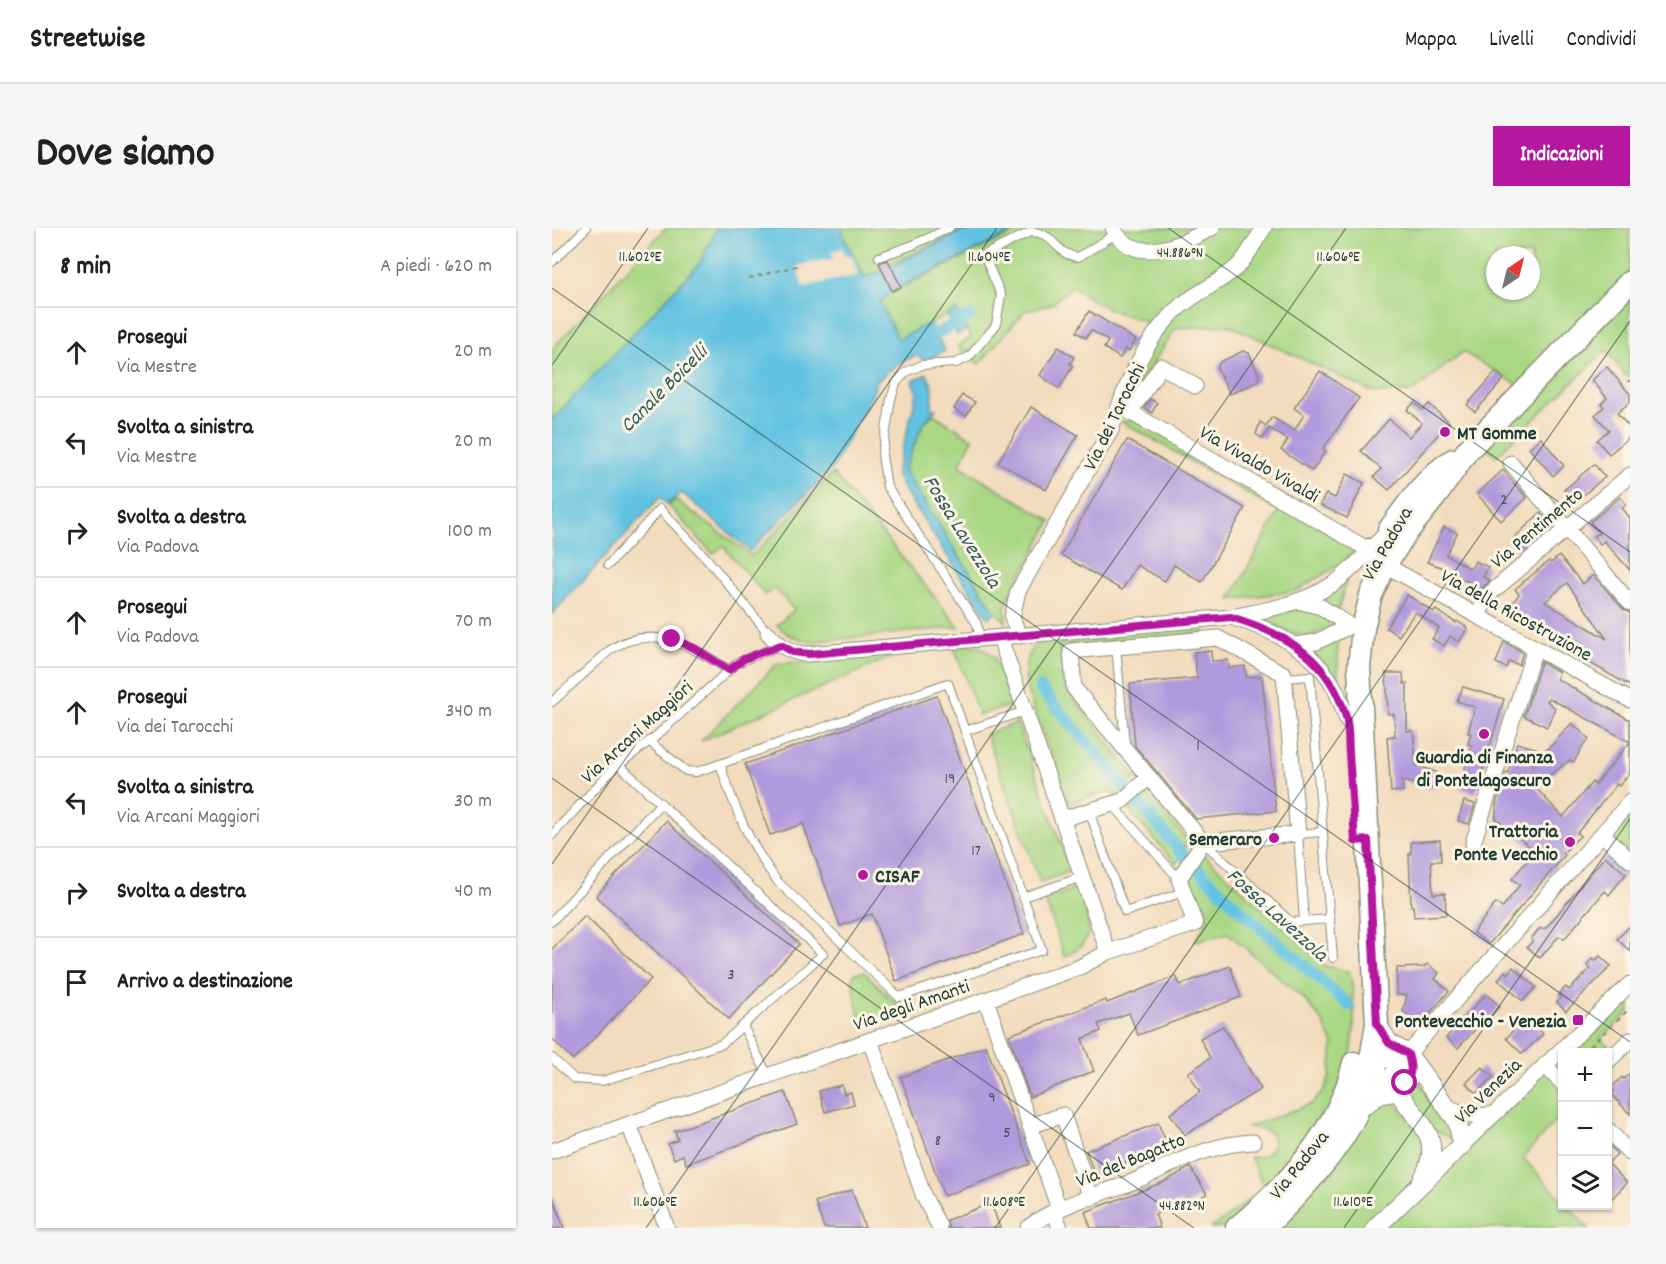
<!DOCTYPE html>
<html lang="it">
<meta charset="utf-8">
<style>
:root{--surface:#fff;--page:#f6f6f6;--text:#202124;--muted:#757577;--line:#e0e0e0;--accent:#b5179e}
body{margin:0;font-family:Dekko,sans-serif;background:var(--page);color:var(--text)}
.controls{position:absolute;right:18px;bottom:18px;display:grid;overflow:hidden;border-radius:0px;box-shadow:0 2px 4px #0004}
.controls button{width:54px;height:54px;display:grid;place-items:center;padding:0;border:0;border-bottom:2px solid var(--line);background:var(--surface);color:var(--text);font:30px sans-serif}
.compass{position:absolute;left:934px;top:18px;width:54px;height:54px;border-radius:50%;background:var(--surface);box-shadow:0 2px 4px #0004;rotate:35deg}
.stop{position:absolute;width:18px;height:18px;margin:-14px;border:4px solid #b5179e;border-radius:50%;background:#fff}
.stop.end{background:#b5179e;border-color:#fff;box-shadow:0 2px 6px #0008}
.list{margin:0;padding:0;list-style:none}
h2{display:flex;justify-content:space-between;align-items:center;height:78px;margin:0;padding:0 24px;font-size:26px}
h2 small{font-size:20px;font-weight:400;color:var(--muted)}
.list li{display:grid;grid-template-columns:39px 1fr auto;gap:18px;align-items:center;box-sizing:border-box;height:90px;padding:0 24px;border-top:2px solid var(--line)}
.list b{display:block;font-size:22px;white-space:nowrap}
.list p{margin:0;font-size:20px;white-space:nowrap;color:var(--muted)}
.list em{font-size:20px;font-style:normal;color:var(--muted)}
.icon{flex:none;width:33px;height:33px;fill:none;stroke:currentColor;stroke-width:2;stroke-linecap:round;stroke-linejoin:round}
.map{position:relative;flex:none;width:1078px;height:1000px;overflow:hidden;border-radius:0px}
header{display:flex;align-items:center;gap:36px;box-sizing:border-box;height:84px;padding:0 30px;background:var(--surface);border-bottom:2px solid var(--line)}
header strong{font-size:28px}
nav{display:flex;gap:33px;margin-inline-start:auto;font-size:21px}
.intro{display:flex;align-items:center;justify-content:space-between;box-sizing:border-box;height:144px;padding:0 36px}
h1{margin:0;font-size:42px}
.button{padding:15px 27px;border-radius:0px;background:var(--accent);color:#fff;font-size:21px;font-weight:700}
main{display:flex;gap:36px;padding:0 36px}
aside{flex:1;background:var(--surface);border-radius:0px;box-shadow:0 2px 4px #0004}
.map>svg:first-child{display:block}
.green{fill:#a9d784;stroke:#648a5c;stroke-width:1.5;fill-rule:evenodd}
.water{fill:#62c2e1;stroke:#40808a;stroke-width:1.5}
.pier{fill:#f3dcbd}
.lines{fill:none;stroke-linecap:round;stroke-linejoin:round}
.canal{stroke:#62c2e1;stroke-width:12}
.building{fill:#b099dc;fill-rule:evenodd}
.service-casing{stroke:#898c78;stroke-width:10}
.minor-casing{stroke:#898c78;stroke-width:17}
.tertiary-casing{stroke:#898c78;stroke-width:20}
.primary-casing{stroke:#898c78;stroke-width:25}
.path{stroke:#898c78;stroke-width:2;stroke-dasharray:4.5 4.5;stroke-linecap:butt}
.service{stroke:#fff;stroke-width:8}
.minor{stroke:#fff;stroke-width:15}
.tertiary{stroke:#fff;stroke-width:18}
.primary{stroke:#fff;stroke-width:22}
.route{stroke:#b5179e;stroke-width:8}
.ticks{fill:none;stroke:#1f3d34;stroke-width:1.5;stroke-opacity:0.45}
.poi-dot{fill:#b5179e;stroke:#fcf5e5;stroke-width:2}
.labels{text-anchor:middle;stroke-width:6;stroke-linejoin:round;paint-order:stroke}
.number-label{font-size:16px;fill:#43545e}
.street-label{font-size:20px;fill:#1f3d34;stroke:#fcf5e5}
.poi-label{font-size:20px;font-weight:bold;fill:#1f3d34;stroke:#fcf5e5;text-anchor:end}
.water-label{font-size:21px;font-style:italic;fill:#305e5f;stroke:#fcf5e5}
.ticks-label{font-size:15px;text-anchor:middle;fill:#1f3d34;stroke:#fcf5e5;stroke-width:6;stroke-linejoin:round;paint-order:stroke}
</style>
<header>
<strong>Streetwise</strong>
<nav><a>Mappa</a><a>Livelli</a><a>Condividi</a></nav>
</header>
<div class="intro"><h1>Dove siamo</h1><a class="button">Indicazioni</a></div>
<main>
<aside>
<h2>8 min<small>A piedi · 620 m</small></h2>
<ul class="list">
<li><svg class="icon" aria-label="ahead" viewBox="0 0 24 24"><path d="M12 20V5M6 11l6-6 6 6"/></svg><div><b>Prosegui</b><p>Via Mestre</p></div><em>20 m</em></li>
<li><svg class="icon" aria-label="left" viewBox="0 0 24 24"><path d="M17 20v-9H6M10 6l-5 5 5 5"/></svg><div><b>Svolta a sinistra</b><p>Via Mestre</p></div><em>20 m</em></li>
<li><svg class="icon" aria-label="right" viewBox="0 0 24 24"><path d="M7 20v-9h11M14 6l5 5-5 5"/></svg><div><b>Svolta a destra</b><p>Via Padova</p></div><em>100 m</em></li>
<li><svg class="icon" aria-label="ahead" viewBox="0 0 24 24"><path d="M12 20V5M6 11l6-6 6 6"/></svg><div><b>Prosegui</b><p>Via Padova</p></div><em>70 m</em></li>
<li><svg class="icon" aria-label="ahead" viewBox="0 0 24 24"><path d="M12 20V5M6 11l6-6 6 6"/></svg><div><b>Prosegui</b><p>Via dei Tarocchi</p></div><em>340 m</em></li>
<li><svg class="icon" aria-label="left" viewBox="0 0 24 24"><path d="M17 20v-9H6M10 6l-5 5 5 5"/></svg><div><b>Svolta a sinistra</b><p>Via Arcani Maggiori</p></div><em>30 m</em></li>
<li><svg class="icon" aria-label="right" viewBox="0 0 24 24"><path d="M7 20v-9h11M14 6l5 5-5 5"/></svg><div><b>Svolta a destra</b></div><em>40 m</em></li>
<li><svg class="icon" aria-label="arrive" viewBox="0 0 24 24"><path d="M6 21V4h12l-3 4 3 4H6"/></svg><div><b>Arrivo a destinazione</b></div></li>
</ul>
</aside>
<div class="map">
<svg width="1078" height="1000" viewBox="0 0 1078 1000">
<rect width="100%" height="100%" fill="#fcf5e5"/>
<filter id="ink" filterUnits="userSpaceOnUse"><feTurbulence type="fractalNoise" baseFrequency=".0167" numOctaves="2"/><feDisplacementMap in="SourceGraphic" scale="12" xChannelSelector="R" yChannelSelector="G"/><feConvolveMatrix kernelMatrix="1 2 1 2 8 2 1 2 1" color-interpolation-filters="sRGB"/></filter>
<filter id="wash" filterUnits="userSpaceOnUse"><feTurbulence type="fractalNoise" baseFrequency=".008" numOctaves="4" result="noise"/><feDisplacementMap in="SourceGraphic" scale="24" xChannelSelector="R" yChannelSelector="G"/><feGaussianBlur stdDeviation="1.35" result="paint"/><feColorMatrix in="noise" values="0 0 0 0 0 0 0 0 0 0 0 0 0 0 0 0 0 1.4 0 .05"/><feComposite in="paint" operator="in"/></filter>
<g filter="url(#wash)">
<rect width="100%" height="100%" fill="#f3dcbd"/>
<g class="green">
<path d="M114 0H165L148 35 0 192V121Z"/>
<path d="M292 0H414L338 37 334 29 326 33 330 43 312 49 289 4Z"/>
<path d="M472 0H1078V147L1074 148 1054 122 944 228 925 210 983 167 911 124 860 164 823 165 677 97 624 100 580 167 583 127 594 103V93C562 84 547 79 520 58L500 76 473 83 427 136 405 118 419 110 405 82 346 112 328 74 334 67ZM943 27H979V63H943Z"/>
<path d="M381 186 421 211 407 237 499 293 457 369 453 379 454 394 443 384 352 242 371 196Z"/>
<path d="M583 191 805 320 792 334 744 363 678 372 727 283 570 194Z"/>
<path d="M281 245 407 399 259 414 237 407 225 397 242 382 223 360 213 367 171 318 161 326 116 277 124 272 200 328Z"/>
<path d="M795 350 786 383 761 372Z"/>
<path d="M739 381 756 382 781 392 782 399 754 409 709 392 710 384Z"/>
<path d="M652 395 654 405 508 418 512 459 541 494 584 550 563 568 558 563 517 575 475 463 473 438 480 420 498 409Z"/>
<path d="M786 409V455L758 422Z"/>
<path d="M417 417 431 420 442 429 460 477 427 487 402 419Z"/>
<path d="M350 424 149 513 225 436Z"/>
<path d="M465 495 519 643 488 654 434 506Z"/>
<path d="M593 564 637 613 624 636 577 582Z"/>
<path d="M1078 589V630L1058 611Z"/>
<path d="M651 626 774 738 798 744C807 793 802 846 776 891 769 903 755 914 746 925 723 950 700 975 678 1000H659L674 990 712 959 698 929C709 931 714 928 721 919L720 907 713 902 696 899 759 876 771 864 778 849 781 816 771 794 753 772 676 705 643 713C664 681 656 684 636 655L641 642Z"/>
<path d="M525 660C536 689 549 713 512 729L493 671Z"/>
<path d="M312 744 353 784 309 799 300 751 303 745Z"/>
<path d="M1078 771V783L1049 811 1056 817 1048 824H1023Z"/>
<path d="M994 842 1010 859V885L971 930 1010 972 1011 978H1015L1037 1000H721L819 883 834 872 842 874 874 908 868 945Z"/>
<path d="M863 850 901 894 905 913 879 901 852 862Z"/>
</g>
<g class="water">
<path d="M165 0H292L290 4 312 49 330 43 417 0H469L340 63 328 74 346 111 378 95 393 123 373 133 365 127 345 136 324 154 321 165 280 240 198 323 130 265 115 276 108 269 0 386V192L148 35Z"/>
<path d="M405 82 415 102 405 107 395 87Z"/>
<path d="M375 146 381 160 380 181H384L371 196 352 242 443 384 436 390 350 259 344 245 365 165 360 153Z"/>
</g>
<path class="pier" d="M290 20 293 29 300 27 306 47 251 59 245 38 282 30 279 23Z"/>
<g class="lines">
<g class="canal">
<path d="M371 112 418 88"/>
<path d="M488 460 634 630 684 678 797 777"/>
</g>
</g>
<g id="blocks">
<g class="building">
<path d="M336 32 349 59 340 63 327 35Z"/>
<path d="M537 83 584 112 577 123 574 121 568 130 552 120 556 113 539 102 534 110 524 104Z"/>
<path d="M506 119 522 129 518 136 521 138 507 161 488 147Z"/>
<path d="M691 123 697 125 707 147 705 154 678 166 665 140 668 134Z"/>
<path d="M1055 139 1078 166V174L1065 185 1078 200V209L1057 226 1045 212 1057 202 1043 187 1052 179 1049 176 1055 170 1040 152Z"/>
<path d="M768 143 807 170 771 221 774 223 760 243 729 222 736 212 717 200 711 211 704 206 708 194 714 198 720 189 742 203 752 187 742 180Z"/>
<path d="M944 144 952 151 923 184 915 177Z"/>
<path d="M410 167 423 174 414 188 402 181Z"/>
<path d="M598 171 605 175 600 185 592 180Z"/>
<path d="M862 175 871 182 877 176 897 194 837 262 822 249 829 241 809 223 837 191 857 209 870 195 855 182Z"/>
<path d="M479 179 526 207 494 262 446 234Z"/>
<path d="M989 210 1012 238 1001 248 977 220Z"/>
<path d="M575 212 693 280 650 354 622 337 613 353 585 337 570 362 509 327Z"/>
<path d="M1042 236 1053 249 1023 274 1012 262Z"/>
<path d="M951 242 975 270 949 293 925 266Z"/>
<path d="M795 246 812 255 795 290 768 277 774 266 783 270Z"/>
<path d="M1068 269 1074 276 1070 280 1078 290V342L1052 313 1048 316 1042 308 1047 305 1038 294Z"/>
<path d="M988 285 997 295 970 322 960 312Z"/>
<path d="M892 299 905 305 894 327 919 341 923 333 936 339 931 349 938 353 929 361 889 339 875 334Z"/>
<path d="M1007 328 1031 356 1041 347 1071 381 1078 385V458L1017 423 1022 415 992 398 988 403 954 384 967 366 963 361 997 333 999 335ZM1015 355 1055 411 993 374Z"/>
<path d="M855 367 882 384 884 382 904 395 905 393 916 400 907 414 898 408 892 418 880 411 887 400 863 384 847 408 834 400Z"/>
<path d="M952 414 971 424 967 437 957 433 954 440 944 435Z"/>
<path d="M659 423 660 433 676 432 677 440 693 438 694 449 710 448 724 583 644 591 583 518 578 456 645 450 642 424Z"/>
<path d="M989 434 1007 444 1005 451 1078 492V545L1067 558 1065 556 1025 605 1028 608 1011 625 1013 627 937 716 921 704 944 675 950 680 968 657 960 651 983 623 944 591V576L954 544 956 545 965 515 986 521 979 540 1020 495 1037 511 1030 519 1022 534 1018 532 983 559 1011 589 1040 554 1043 557 1078 514 997 470 995 473 1003 480 995 499 972 488Z"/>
<path d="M834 445H851L852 456 855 455V503L861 502 864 537 884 544 879 561 850 552 851 563 839 564 835 509 843 508 842 486H836Z"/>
<path d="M911 459 952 471 924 565 907 560 920 517 916 516 919 506 916 505 923 479 905 473Z"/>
<path d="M385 468 472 706 344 753 320 686 288 698 251 596 218 607 193 536Z"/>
<path d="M912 573 923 576 917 596 906 593Z"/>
<path d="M114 593 247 716 177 791 44 668Z"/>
<path d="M888 612 889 633H879L881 666 893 665 894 687 862 689 861 678H859L857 626H859V614Z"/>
<path d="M1053 628 1074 646 1057 667 1053 663 1012 711 1007 708 988 730 975 719 981 713 979 711 987 701 994 700Z"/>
<path d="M33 688 99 751 21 832 0 811V721Z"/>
<path d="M1078 698V723L1065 711Z"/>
<path d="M1048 728 1059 738 1014 783 1005 774 1009 770 1006 767 1014 759 1017 762 1038 741 1035 737 1041 730 1044 732Z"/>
<path d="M875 736 887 745 883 751 897 763 867 798 851 783 855 767H845V740L872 739Z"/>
<path d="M678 738 689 769 586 807 577 785 546 796 549 803 530 811 542 843 478 869 457 807 554 772 555 775 624 748 628 757Z"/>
<path d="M961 739 984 759 971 773 946 752 953 743 956 746Z"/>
<path d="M934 766 948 778 931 796 929 795 906 820 894 810Z"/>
<path d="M975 789 991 806 970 826 954 810Z"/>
<path d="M671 798 709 861 633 907 618 886 648 864 636 845 658 830 648 810Z"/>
<path d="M434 818 478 936 392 968 349 849Z"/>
<path d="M930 839 941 849 924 865 914 855Z"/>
<path d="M1078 845V886L1059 866 1062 863 1059 860 1070 849 1072 851Z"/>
<path d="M290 857 292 866 299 864 302 876 273 884 267 863Z"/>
<path d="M233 864 245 896 134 936 131 927 122 931 116 916 126 912 123 903Z"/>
<path d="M606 895 616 918 543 947 534 923Z"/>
<path d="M1056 916 1065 926 1056 935Z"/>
<path d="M1056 935 1075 955 1056 974Z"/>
<path d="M638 939 655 966 631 979 629 973 618 981 603 986 608 1000H539L533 984 612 954Z"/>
<path d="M300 962 313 1000H272L263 974Z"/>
<path d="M0 969H1L12 1000H0Z"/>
<path d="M439 975 448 1000H396L395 992Z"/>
</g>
</g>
</g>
<g filter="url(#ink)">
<use href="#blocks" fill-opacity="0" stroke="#898c78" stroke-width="1.5"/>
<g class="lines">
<g class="service-casing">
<g id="service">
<path d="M327 29 361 17 397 0"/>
<path d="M0 34 34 0"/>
<path d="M56 337 108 281 156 332 216 405"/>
<path d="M428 411 425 396 335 259 330 227 339 171 344 155 354 144 370 137 404 135 417 129 444 97 449 67 432 27 478 4C501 2 504 28 526 29L564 6"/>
<path d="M564 419 573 516"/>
<path d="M733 450 758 448 781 730"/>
<path d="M396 455 490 722 347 769 226 654C198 618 182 579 168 536Z"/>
<path d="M0 474 58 422C99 394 142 419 177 442"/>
<path d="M413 503 473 483"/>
<path d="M98 514 134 543 144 544 168 536"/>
<path d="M560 576 627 651"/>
<path d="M537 583 573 684 631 664"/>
<path d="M0 607 61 541 103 509 185 435 229 417"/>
<path d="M652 615 739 694 752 693 746 606 771 604"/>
<path d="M471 669 530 649"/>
<path d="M0 693 109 575"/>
<path d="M752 693 778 691"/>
<path d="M191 798 216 848"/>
<path d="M0 830 22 851 50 853 170 816 271 726 67 537"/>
</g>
</g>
<g class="minor-casing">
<g id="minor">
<path d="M561 0C582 41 632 15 660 0"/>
<path d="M643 158 609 138 578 184 817 322"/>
<path d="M959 235 1078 375"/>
<path d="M833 337 1078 472"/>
<path d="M926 388 935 368 1078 247"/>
<path d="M682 390C721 402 764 422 783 461 788 470 791 481 795 492"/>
<path d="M216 405C228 418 240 426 257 426L679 389C715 382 750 376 781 356 801 342 818 321 835 305"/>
<path d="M467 408 460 389 466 363 559 202C571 164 591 116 619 87 637 67 666 57 686 38 697 27 703 12 712 0"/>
<path d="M448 410 556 724"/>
<path d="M666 410 732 446 746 606 651 614 522 460 519 423Z"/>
<path d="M744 417 764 414 798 398 769 379 746 373"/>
<path d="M510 591 570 573 597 549"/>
<path d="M1050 606 1078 632"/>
<path d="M921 615 983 420"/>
<path d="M434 772 507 981"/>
<path d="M318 812 372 969 387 998"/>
<path d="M856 826 1078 574"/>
<path d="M1056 833 1078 812"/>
<path d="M993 837 1011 856"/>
<path d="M895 879C912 886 924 890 942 886"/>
<path d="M77 896 115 1000"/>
<path d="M478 898 511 887 539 970"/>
<path d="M1056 902 1078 925"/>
<path d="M910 917 1078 756"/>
<path d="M0 923 528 739 556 724 643 696 627 651 651 614"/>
<path d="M502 983 508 1000"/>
<path d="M476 1000C503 977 547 967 580 954 621 937 655 916 701 914"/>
</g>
</g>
<g class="tertiary-casing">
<g id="tertiary">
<path d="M825 796 837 815 856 826 902 889 906 896 910 917"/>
<path d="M856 826C817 859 875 884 879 917 881 932 874 944 868 957"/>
<path d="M846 863 831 853 818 834 856 826"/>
<path d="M805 882 827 867 846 863 858 848 860 840 856 826"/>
<path d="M823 1000 910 917"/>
</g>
</g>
<g class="primary-casing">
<g id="primary">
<path d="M837 302C856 276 873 250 901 232"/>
<path d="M817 322 833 337"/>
<path d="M685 1000C737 956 786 904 802 835"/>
<path d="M712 1000C744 969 789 922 806 881 816 855 820 824 825 796L807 439 811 400 819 367 833 337 854 305 886 265 915 223 1078 54"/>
</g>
</g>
<g class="path">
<path d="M197 50 245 38"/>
<path d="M1076 154 1078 152"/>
<path d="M1032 824 1078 780"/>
<path d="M926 873 939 867 942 870"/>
</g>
<use href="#service" class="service"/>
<use href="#minor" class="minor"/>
<use href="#tertiary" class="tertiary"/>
<use href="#primary" class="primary"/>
</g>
</g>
<g class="lines" filter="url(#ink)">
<path class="route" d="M120 411 142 420 177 442 192 431 229 417 241 424 257 426 679 389C735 406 777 431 794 489 797 501 796 514 797 526 799 555 801 584 803 613L816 612 825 796 837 815 856 826C859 838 861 844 853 855"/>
</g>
<path class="ticks" d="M616 0 1078 324M0 60 1078 814M0 137 96 0M0 550 642 1000M0 636 445 0M94 1000 794 0M443 1000 1078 93M792 1000 1078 591"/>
<g class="poi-dot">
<circle cx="893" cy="204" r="6"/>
<circle cx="932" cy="506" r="6"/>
<circle cx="722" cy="610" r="6"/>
<circle cx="1018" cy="614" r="6"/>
<circle cx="311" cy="647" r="6"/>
<rect x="1020" y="786" width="12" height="12" rx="3"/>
</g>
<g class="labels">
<g class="number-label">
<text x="952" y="276">2</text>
<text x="646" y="522">1</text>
<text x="398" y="555">19</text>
<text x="424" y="627">17</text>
<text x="179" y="751">3</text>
<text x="440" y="874">9</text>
<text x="455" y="909">5</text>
<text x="386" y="917">8</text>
</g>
<g class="street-label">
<text transform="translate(561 188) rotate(-64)" y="7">Via dei Tarocchi</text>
<text transform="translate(708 235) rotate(30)" y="7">Via Vivaldo Vivaldi</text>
<text transform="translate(984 299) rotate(-40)" y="7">Via Pentimento</text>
<text transform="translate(834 315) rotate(-60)" y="7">Via Padova</text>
<text transform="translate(965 386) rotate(29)" y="7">Via della Ricostruzione</text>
<text transform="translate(84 503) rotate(-42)" y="7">Via Arcani Maggiori</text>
<text transform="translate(359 776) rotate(-19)" y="7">Via degli Amanti</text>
<text transform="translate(935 862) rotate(-44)" y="7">Via Venezia</text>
<text transform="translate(578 931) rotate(-22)" y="7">Via del Bagatto</text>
<text transform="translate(746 936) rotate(-51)" y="7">Via Padova</text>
</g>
<g class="poi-label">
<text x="905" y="211" text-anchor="start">MT Gomme</text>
<text x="932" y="535" text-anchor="middle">Guardia di Finanza<tspan x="932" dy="23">di Pontelagoscuro</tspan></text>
<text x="1006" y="609">Trattoria<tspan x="1006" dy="23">Ponte Vecchio</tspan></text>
<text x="710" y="617">Semeraro</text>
<text x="323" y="654" text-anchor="start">CISAF</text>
<text x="1014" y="799">Pontevecchio - Venezia</text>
</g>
<g class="water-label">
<text transform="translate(111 160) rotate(-45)" y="7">Canale Boicelli</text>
<text transform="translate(411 303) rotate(58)" y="7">Fossa Lavezzola</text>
<text transform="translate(726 686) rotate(42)" y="7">Fossa Lavezzola</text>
</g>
</g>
<g class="ticks-label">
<text x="628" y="29">44.886°N</text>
<text x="88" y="33">11.602°E</text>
<text x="437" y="33">11.604°E</text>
<text x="786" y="33">11.606°E</text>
<text x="103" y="978">11.606°E</text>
<text x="452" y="978">11.608°E</text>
<text x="801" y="978">11.610°E</text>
<text x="630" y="982">44.882°N</text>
</g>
</svg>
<div class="controls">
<button>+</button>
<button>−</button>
<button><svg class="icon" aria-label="layers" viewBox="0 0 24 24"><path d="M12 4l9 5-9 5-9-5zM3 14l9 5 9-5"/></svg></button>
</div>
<svg class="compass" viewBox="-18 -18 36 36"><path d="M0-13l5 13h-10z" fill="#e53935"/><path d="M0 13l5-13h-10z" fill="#757577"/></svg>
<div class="stop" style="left:853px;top:855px"></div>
<div class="stop end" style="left:120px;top:411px"></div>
</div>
</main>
